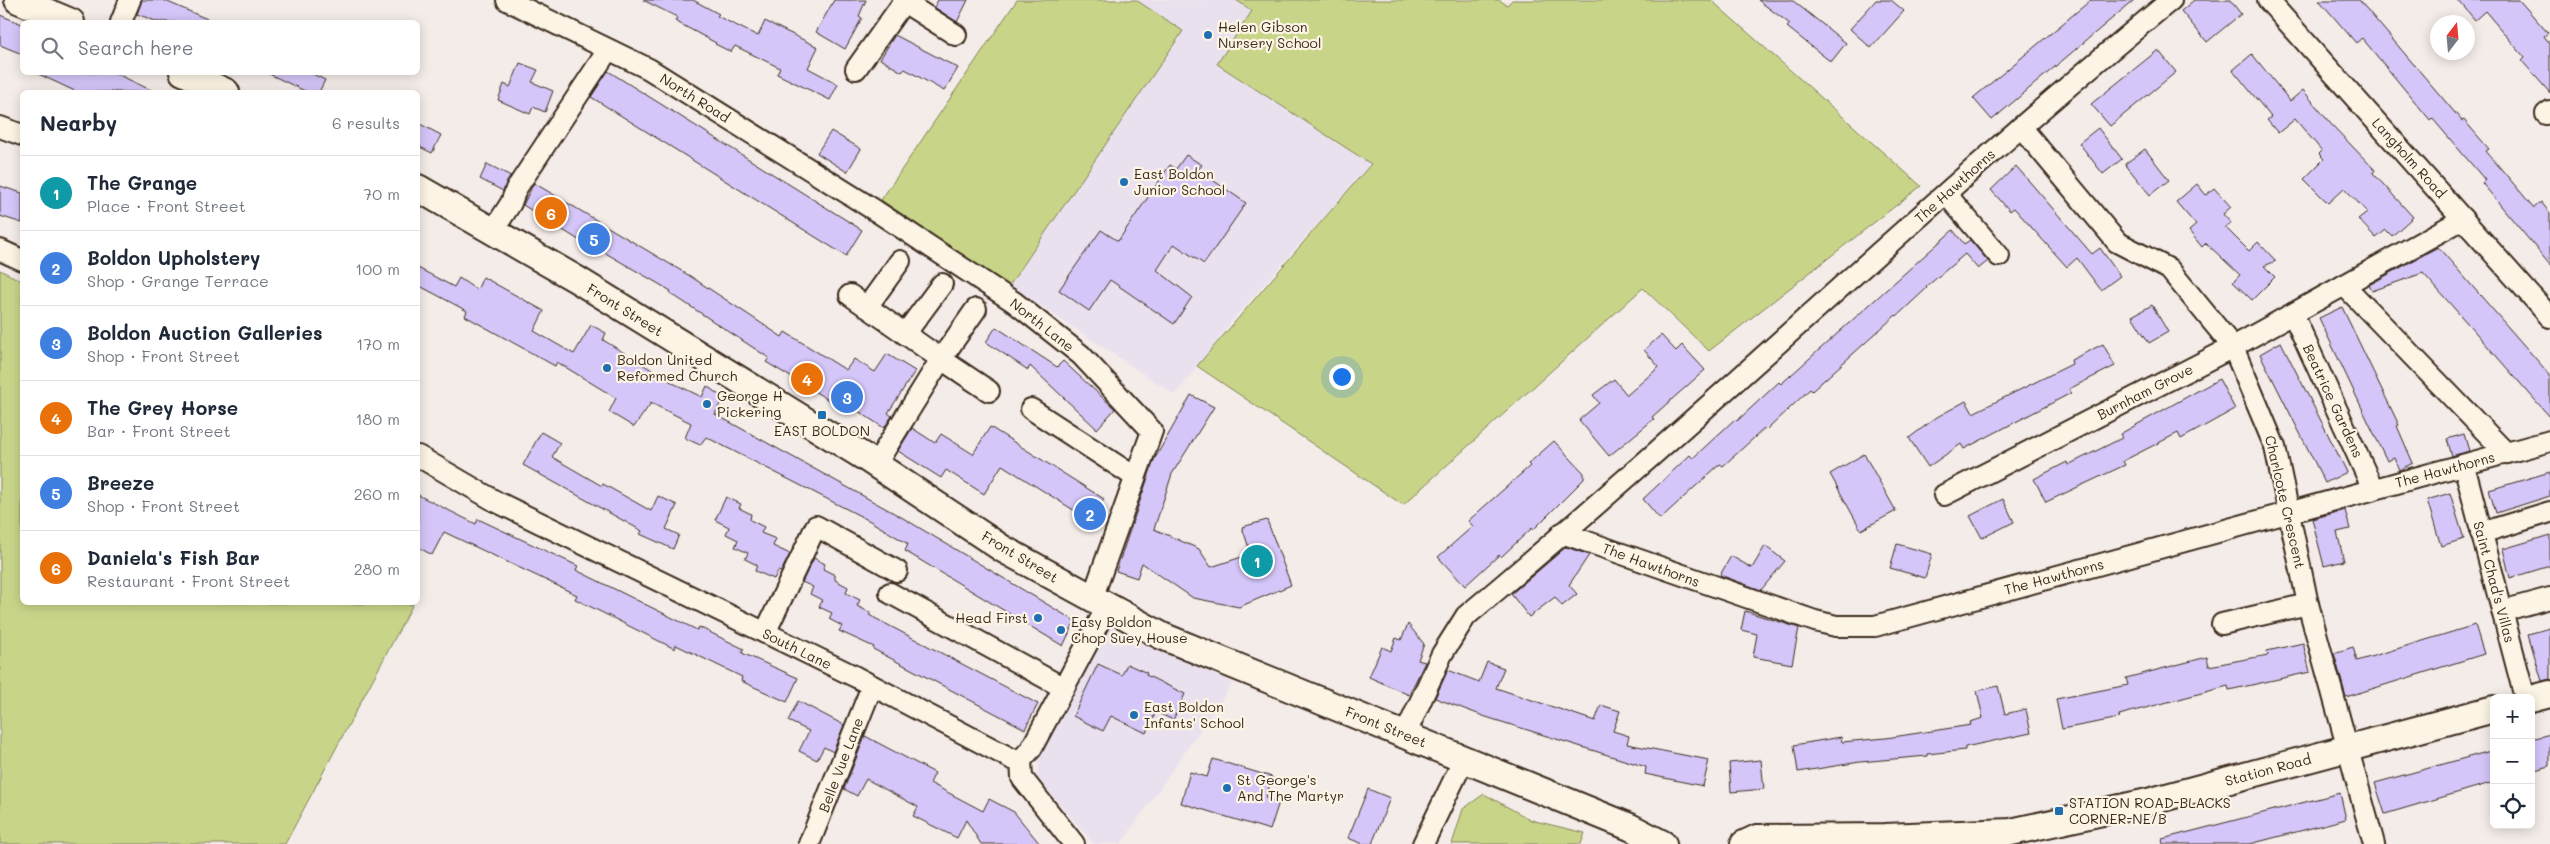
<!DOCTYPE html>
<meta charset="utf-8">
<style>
:root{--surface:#fff;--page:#f2f2f3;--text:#1f2937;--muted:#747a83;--line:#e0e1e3;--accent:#1f6fb2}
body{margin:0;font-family:Mali,sans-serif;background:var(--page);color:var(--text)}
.controls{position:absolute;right:15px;bottom:15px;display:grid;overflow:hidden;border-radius:8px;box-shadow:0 2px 12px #0003}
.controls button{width:45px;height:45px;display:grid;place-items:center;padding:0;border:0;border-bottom:1px solid var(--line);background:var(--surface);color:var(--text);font:25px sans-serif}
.compass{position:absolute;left:2430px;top:15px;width:45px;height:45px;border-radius:50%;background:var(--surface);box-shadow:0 2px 12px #0003;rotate:16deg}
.you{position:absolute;left:1341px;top:376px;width:18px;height:18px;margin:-12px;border:4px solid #fff;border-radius:50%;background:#1a73e8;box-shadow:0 0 0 8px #1a73e833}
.badge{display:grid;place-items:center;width:32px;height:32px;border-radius:50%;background:var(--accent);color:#fff;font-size:16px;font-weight:700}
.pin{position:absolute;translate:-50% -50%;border:2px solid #fff;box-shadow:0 1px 5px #0006}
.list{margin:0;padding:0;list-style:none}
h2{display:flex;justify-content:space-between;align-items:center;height:65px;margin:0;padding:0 20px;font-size:21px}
h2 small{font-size:16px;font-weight:400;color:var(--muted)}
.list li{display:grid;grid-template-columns:32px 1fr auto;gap:15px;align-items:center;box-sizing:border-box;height:75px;padding:0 20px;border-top:1px solid var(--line)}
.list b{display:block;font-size:19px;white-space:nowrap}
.list p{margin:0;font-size:16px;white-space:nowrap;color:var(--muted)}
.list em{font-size:16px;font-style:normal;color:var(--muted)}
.icon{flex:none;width:28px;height:28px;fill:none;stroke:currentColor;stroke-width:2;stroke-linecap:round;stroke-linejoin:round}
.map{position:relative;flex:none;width:2550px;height:844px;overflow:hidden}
.search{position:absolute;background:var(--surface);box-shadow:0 2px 12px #0003;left:20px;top:20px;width:400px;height:55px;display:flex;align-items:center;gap:12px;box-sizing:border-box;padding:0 18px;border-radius:8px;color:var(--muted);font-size:19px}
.panel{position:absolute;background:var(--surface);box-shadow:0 2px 12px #0003;left:20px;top:90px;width:400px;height:515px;border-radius:8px}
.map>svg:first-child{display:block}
.built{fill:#eae1ee}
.green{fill:#c8d589;stroke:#828054}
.building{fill:#d4c6f8;stroke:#3b2a1e}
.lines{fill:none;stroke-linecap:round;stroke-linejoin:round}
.minor-casing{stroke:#3b2a1e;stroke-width:24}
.major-casing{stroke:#3b2a1e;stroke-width:30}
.minor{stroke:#fcf5e5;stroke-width:20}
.major{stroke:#fcf5e5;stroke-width:26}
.poi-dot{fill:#1f6fb2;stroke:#fcf5e5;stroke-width:2}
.labels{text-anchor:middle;stroke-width:4.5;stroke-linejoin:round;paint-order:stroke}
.poi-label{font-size:14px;fill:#3b2a1e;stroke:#fcf5e5;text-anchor:start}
.street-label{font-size:14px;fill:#3b2a1e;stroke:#fcf5e5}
</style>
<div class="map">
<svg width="2550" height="844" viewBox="0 0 2550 844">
<rect width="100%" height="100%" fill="#f4ece9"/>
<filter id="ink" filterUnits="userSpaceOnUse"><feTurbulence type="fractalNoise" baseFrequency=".02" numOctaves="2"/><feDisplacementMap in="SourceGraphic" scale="10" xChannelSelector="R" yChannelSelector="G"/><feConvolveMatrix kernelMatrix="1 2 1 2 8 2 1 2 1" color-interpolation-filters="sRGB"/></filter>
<g filter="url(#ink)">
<g class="built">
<path d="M1017 0H1236L1252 11 1217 65 1371 163 1231 322 1175 395 881 200Z"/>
<path d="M1104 624 1233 683 1121 844H1094L1037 778 1041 747Z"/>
</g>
<g class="green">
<path d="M1017 0H1136L1183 31 1009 286 881 200Z"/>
<path d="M1236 0H1499L1507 5 1512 0H1711L1921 186 1709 351 1643 288 1403 505 1197 366 1371 164 1217 64 1252 11Z"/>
<path d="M0 270 22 281V602L413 604 285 844H0Z"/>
<path d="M1484 794 1531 820 1585 833 1581 844H1452L1463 809Z"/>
</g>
<g class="building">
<path d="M142 0H163L214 22H158L137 14Z"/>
<path d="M643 0H693L719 14 717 16 758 36 765 21 818 47 808 68 838 84 830 100 777 74 780 68 735 46 731 52 715 44 716 43 675 21 677 17Z"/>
<path d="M834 0H866L859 16 862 18 845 49 816 32Z"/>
<path d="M938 0H968L957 22 934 7Z"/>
<path d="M1758 0H1792L1846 43 1831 62 1787 27 1790 24Z"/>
<path d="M1876 0H1891L1904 11 1871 48 1850 29Z"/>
<path d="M2091 0H2134L1992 120 1973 98Z"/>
<path d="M2194 0H2230L2241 14 2207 42 2181 11Z"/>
<path d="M2319 0H2359L2462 121 2464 120 2489 149 2486 151 2534 208 2541 202 2550 213V265L2482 183 2485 180 2432 118 2430 120 2362 38 2356 43Z"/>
<path d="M2458 0H2519L2548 33 2544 36 2550 44V93L2522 61 2525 58 2485 11 2475 20Z"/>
<path d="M0 15 22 24V54L0 45Z"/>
<path d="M895 35 958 68 944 91 905 69 902 72 880 59Z"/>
<path d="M2158 50 2176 72 2110 126 2091 104Z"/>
<path d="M2252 54 2290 101 2303 90 2330 123 2375 170 2373 173 2413 217 2392 236 2386 230 2376 238 2358 219 2367 212 2344 188 2328 203 2304 179 2324 159 2319 154 2322 151 2295 119 2278 133 2267 120 2271 117 2233 70Z"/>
<path d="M520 63 538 70 532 82 553 91 545 112 533 107 530 114 498 100 504 84 510 87Z"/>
<path d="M608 71 862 230 846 256 591 97Z"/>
<path d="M34 72 115 73 155 92H77Z"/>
<path d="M265 72H309L325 80 319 92H307Z"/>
<path d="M418 123 441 135 432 153 418 146Z"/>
<path d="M2098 128 2122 159 2103 174 2079 143Z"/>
<path d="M831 131 861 149 847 172 817 153Z"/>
<path d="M2145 149 2169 180 2150 195 2125 164Z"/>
<path d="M1186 155 1202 165 1198 170 1246 203 1204 264 1174 244 1157 270 1192 297 1174 324 1110 280 1089 311 1059 290 1101 230 1118 241 1170 165 1176 169Z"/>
<path d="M487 164 511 176 503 191 480 179Z"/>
<path d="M2016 166 2092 254 2100 248 2120 276 2101 290 2077 258 2067 267 2014 208 2010 211 1991 190Z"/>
<path d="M534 183 690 276 782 337 785 332 846 370 854 359 875 372 887 354 915 371 888 413 892 416 884 428 852 407 848 412 822 396 766 362 769 358 670 293 671 291 595 247 593 249 523 205Z"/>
<path d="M2197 184 2206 195 2214 188 2231 207 2223 214 2231 223 2225 227 2249 251 2258 242 2276 261 2264 266 2275 277 2252 300 2233 282 2240 275 2206 243 2202 247 2189 231 2196 225 2176 202Z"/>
<path d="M0 186 22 193V223L0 216Z"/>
<path d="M1953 230 1964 244 1970 240 1988 261 1978 269 1965 254 1926 287 1927 288 1897 316 1896 315 1812 391 1810 389 1768 429 1766 427 1723 466 1720 464 1660 519 1643 499 1690 455 1693 458 1735 419 1737 421 1779 382 1781 384Z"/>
<path d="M2438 247 2550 375V417L2423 273 2372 291 2369 285Z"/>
<path d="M418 268 454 287 459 278 477 290 483 277 544 311 534 331 574 354 591 325 606 333 603 340 675 384 702 397 707 386 723 398 715 414 903 518 1075 621 1063 646 905 551 908 544 870 521 706 437 700 445 685 438 691 423 651 403 634 427 609 412 616 398 557 362 555 366 465 316 467 311 418 285Z"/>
<path d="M2152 305 2168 332 2149 343 2132 316Z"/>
<path d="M2342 307 2399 425 2397 426 2413 463 2399 470 2394 458 2387 461 2319 318Z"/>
<path d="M996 327 1057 367 1063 361 1115 409 1097 429 1030 366 1028 370 986 342Z"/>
<path d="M1661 335 1676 351 1682 345 1705 370 1652 417 1654 419 1609 456 1579 420 1599 403 1593 395 1614 379 1627 395 1659 367 1644 350Z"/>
<path d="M2281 342 2347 472 2325 483 2260 354Z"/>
<path d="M2103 344 2115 366 2069 389 2071 393 1964 449 1961 444 1928 467 1909 438 1937 417 1966 401 1973 413 2072 364 2071 360Z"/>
<path d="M2219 379 2235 409 2181 439 2178 433 2123 461 2125 465 2046 502 2034 479 2067 462 2068 465 2122 438 2120 434Z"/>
<path d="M1191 395 1214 407 1172 474 1154 529 1199 549 1211 567 1251 554 1242 527 1267 520 1291 585 1239 607 1193 598 1142 563 1137 578 1116 571 1154 460Z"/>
<path d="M990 427 1104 499 1091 521 1002 465 984 494 946 470 941 478 898 451 912 428 935 443 941 434 973 454Z"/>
<path d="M541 432 560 443 552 457 602 486 603 484 651 511 658 496 677 505 666 529 679 535 673 549 640 534 642 531 523 465Z"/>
<path d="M2464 434 2469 451 2452 456 2447 439Z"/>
<path d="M1554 441 1584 473V479L1533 530 1532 528 1501 557 1499 555 1465 586 1438 557 1473 526 1468 521 1530 466 1528 464Z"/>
<path d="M1864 454 1896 511 1861 530 1830 474Z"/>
<path d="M2550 472V496L2496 513 2489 490Z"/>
<path d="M2450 493 2464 539 2441 546 2427 500Z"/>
<path d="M418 495 476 524 478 519 578 566 576 570 697 630 699 627 744 649 742 653 798 678 787 702 741 681 742 677 676 645 675 649 575 599 577 595 444 532 432 555 418 547Z"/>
<path d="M726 497 741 504 739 508 751 514 750 520 764 527 761 533 776 539 773 546 790 554 781 572 778 571 774 579 755 571 757 565 745 559 748 553 735 547 738 540 726 534 729 527 715 520Z"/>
<path d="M2003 499 2014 522 1982 538 1970 516Z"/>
<path d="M2345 510 2350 529 2337 532 2344 561 2324 566 2312 519Z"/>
<path d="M2550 535V566L2510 578 2503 549Z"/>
<path d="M1897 544 1932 554 1925 578 1890 568Z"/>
<path d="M1765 546 1785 561 1761 590 1720 575 1731 556 1752 568Z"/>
<path d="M1566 547 1589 555 1569 585 1577 594 1562 606 1555 597 1529 617 1511 594Z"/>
<path d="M814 558 825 564 823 569 835 575V580L848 587 846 593 860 600 857 606 871 613 869 615 1038 704 1025 729 873 649 874 647 839 631 842 626 829 619 832 613 819 607 822 600 810 594 813 587 802 582Z"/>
<path d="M1745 611 1799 628 1792 664 1753 657 1757 634 1741 630Z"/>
<path d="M1408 624 1424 644 1418 660 1425 662 1409 695 1369 677 1382 647 1391 651 1396 638 1401 640Z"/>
<path d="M2475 625 2484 654 2346 697 2334 653 2353 647 2357 661Z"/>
<path d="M2550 628V679L2542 681 2528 634Z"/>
<path d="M2303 643 2310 672 2229 690 2228 686 2119 715 2120 718 2062 729 2056 699 2128 685 2126 678 2207 657 2209 666 2268 655 2267 651Z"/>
<path d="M1487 662 1504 668 1496 688 1595 721 1601 705 1620 711 1613 731 1629 736 1627 744 1709 760 1703 786 1645 774 1646 767 1486 717 1435 698 1448 670 1479 682Z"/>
<path d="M1098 664 1122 675 1127 664 1147 673 1146 675 1185 694 1173 720 1156 712 1146 733 1111 716 1103 731 1073 716Z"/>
<path d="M1998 686 2005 714 2026 709 2031 733 1965 747V750L1927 754V756L1860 762 1798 772 1794 745 1841 737 1842 742 1886 738 1971 725 1970 722 1983 718 1977 691Z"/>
<path d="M798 701 844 725 833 752 824 747 817 760 799 751 809 731 788 721Z"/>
<path d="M2550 734V766L2531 771V739Z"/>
<path d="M865 736 935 773 930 783 983 811 989 799 1014 812 1040 844H981L966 820 957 838 913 816 918 807 866 779 857 796 844 789Z"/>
<path d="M2494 750V782L2385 814 2375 783Z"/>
<path d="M1213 759 1272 777 1266 798 1279 802 1270 830 1181 803 1190 772 1207 777Z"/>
<path d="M1761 760 1764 789 1731 792 1729 763Z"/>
<path d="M1368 789 1390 798 1372 844H1363L1348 838Z"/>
<path d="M2340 793 2346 819 2250 844H2163L2162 839Z"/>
</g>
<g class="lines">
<g class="minor-casing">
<g id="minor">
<path d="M507 0 649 69 876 211 1014 302 1081 355 1152 431 1092 599"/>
<path d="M2268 0 2550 317"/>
<path d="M904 2 956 35"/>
<path d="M121 22 130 0"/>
<path d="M856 69 905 0"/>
<path d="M2546 114 2550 111"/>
<path d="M0 127 22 135"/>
<path d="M2021 127 2117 242 2169 269 2233 347 2275 447 2308 604 2374 844"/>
<path d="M1946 194 1999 256"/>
<path d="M493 231 511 203 516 189 608 50"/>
<path d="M0 250 22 260"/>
<path d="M2344 285 2506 453"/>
<path d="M850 295 941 359 876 464"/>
<path d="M867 307 900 261"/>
<path d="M976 309 941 359 989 391"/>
<path d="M2293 314 2373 489"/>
<path d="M905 334 942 284"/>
<path d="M1031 409 1135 477"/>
<path d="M418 456 495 501 854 676 1012 759 1021 760 1031 749 1107 607"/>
<path d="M2464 465 2525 698"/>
<path d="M1944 495 2233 347 2463 219"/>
<path d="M1562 533 1815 621 1836 626H1875L2550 441"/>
<path d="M2481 533 2550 512"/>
<path d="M890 593 1064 688"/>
<path d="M2502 611 2550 598"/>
<path d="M2222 624 2308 604"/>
<path d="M765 633 816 526 897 571"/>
<path d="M1406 733 1442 654 1466 616C1706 416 1930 198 2171 0"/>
<path d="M1021 760 1022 778 1074 844"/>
<path d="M809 844 872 686"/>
<path d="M1423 844 1464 759"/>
</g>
</g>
<g class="major-casing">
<g id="major">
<path d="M18 0 71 22"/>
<path d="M183 72 226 92"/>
<path d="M418 188 576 279 866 458 1003 549 1162 636 1630 827 1663 844"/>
<path d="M2531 699 2550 694"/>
<path d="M1744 844 1757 838 1885 837 2011 832 2148 802 2494 709"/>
</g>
</g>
<use href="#minor" class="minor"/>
<use href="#major" class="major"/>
</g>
</g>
<g class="poi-dot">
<circle cx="1208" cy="35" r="5"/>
<circle cx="1124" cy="182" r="5"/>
<circle cx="607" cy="368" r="5"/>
<circle cx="707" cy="404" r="5"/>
<rect x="817" y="410" width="10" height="10" rx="2.5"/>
<circle cx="1038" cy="618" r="5"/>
<circle cx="1061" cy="630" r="5"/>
<circle cx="1134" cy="715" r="5"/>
<circle cx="1227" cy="788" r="5"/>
<rect x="2054" y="806" width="10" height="10" rx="2.5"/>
</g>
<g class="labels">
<g class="poi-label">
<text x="1218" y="32">Helen Gibson<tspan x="1218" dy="16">Nursery School</tspan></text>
<text x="1134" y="179">East Boldon<tspan x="1134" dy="16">Junior School</tspan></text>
<text x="617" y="365">Boldon United<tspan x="617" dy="16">Reformed Church</tspan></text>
<text x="717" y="401">George H<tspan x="717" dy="16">Pickering</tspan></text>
<text x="822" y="436" text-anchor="middle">EAST BOLDON</text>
<text x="1028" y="623" text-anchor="end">Head First</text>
<text x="1071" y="627">Easy Boldon<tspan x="1071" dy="16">Chop Suey House</tspan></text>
<text x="1144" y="712">East Boldon<tspan x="1144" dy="16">Infants' School</tspan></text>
<text x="1237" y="785">St George's<tspan x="1237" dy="16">And The Martyr</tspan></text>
<text x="2069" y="808">STATION ROAD-BLACKS<tspan x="2069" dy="16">CORNER-NE/B</tspan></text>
</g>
<g class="street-label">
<text transform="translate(695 98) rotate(32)" y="5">North Road</text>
<text transform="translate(2409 158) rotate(48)" y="5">Langholm Road</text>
<text transform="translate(1955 186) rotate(-42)" y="5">The Hawthorns</text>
<text transform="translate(625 310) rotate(32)" y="5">Front Street</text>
<text transform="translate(1042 325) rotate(38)" y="5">North Lane</text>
<text transform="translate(2145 392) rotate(-27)" y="5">Burnham Grove</text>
<text transform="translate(2333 401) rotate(65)" y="5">Beatrice Gardens</text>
<text transform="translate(2445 470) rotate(-15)" y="5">The Hawthorns</text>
<text transform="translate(2285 502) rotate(77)" y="5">Charlcote Crescent</text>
<text transform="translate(1020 557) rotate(31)" y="5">Front Street</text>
<text transform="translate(1651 565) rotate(20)" y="5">The Hawthorns</text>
<text transform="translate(2054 577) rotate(-15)" y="5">The Hawthorns</text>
<text transform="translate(2494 582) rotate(75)" y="5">Saint Chad's Villas</text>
<text transform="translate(797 649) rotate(26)" y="5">South Lane</text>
<text transform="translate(1386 727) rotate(22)" y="5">Front Street</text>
<text transform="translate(841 765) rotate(-69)" y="5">Belle Vue Lane</text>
<text transform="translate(2268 770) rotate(-15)" y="5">Station Road</text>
</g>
</g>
</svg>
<div class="controls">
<button>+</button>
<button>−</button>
<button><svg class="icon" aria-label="locate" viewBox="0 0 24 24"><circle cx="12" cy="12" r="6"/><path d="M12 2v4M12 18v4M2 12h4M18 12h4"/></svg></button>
</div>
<svg class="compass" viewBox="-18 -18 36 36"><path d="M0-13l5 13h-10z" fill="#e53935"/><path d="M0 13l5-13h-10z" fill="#747a83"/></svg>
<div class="you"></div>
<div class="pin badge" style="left:1257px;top:561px;background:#0f9aa8">1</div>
<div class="pin badge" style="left:1090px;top:514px;background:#3f7fe0">2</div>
<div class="pin badge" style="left:847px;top:397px;background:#3f7fe0">3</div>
<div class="pin badge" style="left:807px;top:379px;background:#e8710a">4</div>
<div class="pin badge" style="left:594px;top:239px;background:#3f7fe0">5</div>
<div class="pin badge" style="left:551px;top:213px;background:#e8710a">6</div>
<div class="search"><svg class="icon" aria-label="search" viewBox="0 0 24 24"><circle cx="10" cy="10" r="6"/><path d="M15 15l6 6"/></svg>Search here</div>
<section class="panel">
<h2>Nearby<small>6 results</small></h2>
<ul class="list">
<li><span class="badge" style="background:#0f9aa8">1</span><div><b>The Grange</b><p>Place · Front Street</p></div><em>70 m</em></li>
<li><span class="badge" style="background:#3f7fe0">2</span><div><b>Boldon Upholstery</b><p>Shop · Grange Terrace</p></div><em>100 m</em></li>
<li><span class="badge" style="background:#3f7fe0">3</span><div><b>Boldon Auction Galleries</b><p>Shop · Front Street</p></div><em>170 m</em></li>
<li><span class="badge" style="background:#e8710a">4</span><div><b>The Grey Horse</b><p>Bar · Front Street</p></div><em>180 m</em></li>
<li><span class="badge" style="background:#3f7fe0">5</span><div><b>Breeze</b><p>Shop · Front Street</p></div><em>260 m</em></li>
<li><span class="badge" style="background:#e8710a">6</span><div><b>Daniela's Fish Bar</b><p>Restaurant · Front Street</p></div><em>280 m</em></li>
</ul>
</section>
</div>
